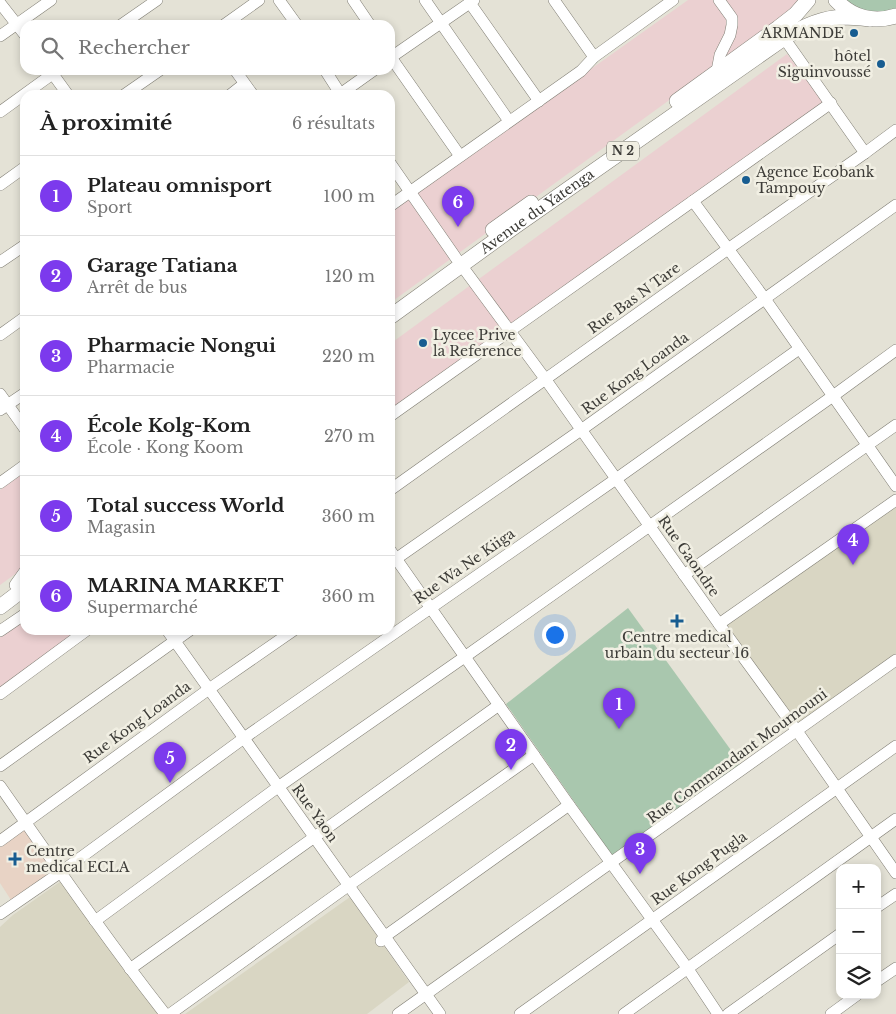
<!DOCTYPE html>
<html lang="fr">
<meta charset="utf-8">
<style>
:root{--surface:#fff;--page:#f6f6f6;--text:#222;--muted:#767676;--line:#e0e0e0;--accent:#7c3aed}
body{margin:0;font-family:"Libre Baskerville",serif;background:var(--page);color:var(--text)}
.controls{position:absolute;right:15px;bottom:15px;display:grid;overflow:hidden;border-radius:10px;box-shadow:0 2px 8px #0003}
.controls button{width:45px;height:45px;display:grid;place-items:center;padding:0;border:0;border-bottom:1px solid var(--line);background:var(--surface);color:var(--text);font:25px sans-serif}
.you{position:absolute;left:554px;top:634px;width:18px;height:18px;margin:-12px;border:4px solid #fff;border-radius:50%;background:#1a73e8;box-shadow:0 0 0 8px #1a73e833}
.badge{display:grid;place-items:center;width:32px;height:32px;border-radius:50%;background:var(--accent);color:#fff;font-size:16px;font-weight:700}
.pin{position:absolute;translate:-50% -41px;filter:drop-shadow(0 1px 2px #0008)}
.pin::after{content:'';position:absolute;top:26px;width:18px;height:15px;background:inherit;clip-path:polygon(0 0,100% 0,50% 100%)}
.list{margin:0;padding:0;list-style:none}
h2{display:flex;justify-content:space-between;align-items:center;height:65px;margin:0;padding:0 20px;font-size:21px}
h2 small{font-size:16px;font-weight:400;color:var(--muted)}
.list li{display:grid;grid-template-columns:32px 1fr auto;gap:15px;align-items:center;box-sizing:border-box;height:80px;padding:0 20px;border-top:1px solid var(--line)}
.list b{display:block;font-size:19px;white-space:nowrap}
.list p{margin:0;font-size:16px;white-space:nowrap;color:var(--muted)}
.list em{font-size:16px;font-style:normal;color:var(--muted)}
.icon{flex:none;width:28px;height:28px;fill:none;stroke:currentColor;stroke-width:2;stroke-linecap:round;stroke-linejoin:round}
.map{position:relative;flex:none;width:896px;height:1014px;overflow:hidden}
.search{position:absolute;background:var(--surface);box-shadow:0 2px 8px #0003;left:20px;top:20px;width:375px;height:55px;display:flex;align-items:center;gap:12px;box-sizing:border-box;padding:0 18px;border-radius:15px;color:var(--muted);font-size:19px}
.panel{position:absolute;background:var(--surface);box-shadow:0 2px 8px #0003;left:20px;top:90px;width:375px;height:545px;border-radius:15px}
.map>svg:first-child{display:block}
.commercial{fill:#ebd0d1}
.built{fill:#d9d6c3}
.medical{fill:#e8d3c5}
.green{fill:#a9c7ae}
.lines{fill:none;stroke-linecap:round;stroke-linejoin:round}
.minor-casing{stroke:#807e74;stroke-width:12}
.major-casing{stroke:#807e74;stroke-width:16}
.minor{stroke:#fff;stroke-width:11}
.major{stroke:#fff;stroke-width:15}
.poi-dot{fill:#185d91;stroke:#f1efe3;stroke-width:2}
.labels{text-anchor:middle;stroke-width:5;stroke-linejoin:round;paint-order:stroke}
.shield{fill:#f1efe3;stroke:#73726b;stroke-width:1}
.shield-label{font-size:12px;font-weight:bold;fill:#3d3c38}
.poi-label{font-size:14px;fill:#3d3c38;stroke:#f1efe3;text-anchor:start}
.street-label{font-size:14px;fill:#3d3c38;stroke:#f1efe3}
</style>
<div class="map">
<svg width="896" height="1014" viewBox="0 0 896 1014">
<rect width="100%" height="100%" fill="#e4e2d6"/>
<g class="commercial">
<path d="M688 0H800L781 19 390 303V212Z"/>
<path d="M787 54 824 102 390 414V344Z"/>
<path d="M25 472V567L0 585V490Z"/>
<path d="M25 610V630H88L0 693V628Z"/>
</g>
<g class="built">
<path d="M896 504V656L797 727 725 626Z"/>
<path d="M61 881 160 1014H0V927L13 915Z"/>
<path d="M350 897 409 982 367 1014H185Z"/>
</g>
<path class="medical" d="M26 827 52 865 53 871 11 900 0 883V846Z"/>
<g class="green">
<path d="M844 0H896V10L889 12H863Z"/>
<path d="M628 608 733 753 741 767 613 857 506 704Z"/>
</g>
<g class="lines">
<g class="minor-casing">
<g id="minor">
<path d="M279 0 297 25"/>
<path d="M353 0 370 25"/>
<path d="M425 0 509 121"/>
<path d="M554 0 594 57"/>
<path d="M0 3 25 35"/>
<path d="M470 3 539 101"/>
<path d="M121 25 157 0"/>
<path d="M224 25 259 0"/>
<path d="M0 36 51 0"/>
<path d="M784 38 865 153"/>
<path d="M390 56 460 156"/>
<path d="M390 58 474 0"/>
<path d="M50 70 68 95"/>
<path d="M235 70 253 95"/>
<path d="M325 70 341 95"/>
<path d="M717 71 720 55 730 35 732 25V18L719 0"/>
<path d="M124 95 160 70"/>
<path d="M230 95 244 84"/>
<path d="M339 95 374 70"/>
<path d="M0 112 58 70"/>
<path d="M390 163 456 258 546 380 719 624 797 731 896 873"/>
<path d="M0 185 25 167"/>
<path d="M693 201 765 299 896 486"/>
<path d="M390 206 581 71 594 57 673 0"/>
<path d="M0 262 25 245"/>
<path d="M0 335 25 317"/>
<path d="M0 394 25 429"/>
<path d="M0 410 25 393"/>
<path d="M390 416 831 103"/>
<path d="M0 483 25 465"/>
<path d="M390 490 728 249 865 153 896 130"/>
<path d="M390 550 569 805 688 969 718 1014"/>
<path d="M390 563 581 430 896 205"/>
<path d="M684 575 896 425"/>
<path d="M15 585 25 571"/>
<path d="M719 624 896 500"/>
<path d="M167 630 440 1014"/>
<path d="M0 631 25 614"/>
<path d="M0 694 87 630"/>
<path d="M0 766 190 630"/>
<path d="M0 786C54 863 107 940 165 1014"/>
<path d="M0 841 209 689 294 630"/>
<path d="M877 907 896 894"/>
<path d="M0 914 61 872 244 738 616 479 799 349"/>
<path d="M95 921 278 787 466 656 833 396 896 350"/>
<path d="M381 941 384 937 569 805"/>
<path d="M130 969 499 705"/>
<path d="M877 981 896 968"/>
<path d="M170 1014 348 886 534 755"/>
<path d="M398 1014 896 660"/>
<path d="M520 1014 896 746"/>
<path d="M624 1014 896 819"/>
<path d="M728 1014 840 934"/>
<path d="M831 1014 857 995"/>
</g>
</g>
<g class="major-casing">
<g id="major">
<path d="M836 0C852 18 874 23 896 16"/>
<path d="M677 101 778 28 796 14 808 0"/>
<path d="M493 230 531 203"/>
<path id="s1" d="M390 317 514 227 784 38C802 27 821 18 842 17 852 17 861 18 870 19"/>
<path d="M0 607 25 588"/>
</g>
</g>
<use href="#minor" class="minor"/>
<use href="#major" class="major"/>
</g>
<g class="poi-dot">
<circle cx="854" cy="33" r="5"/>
<circle cx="881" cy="64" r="5"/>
<circle cx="746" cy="180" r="5"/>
<circle cx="423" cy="343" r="5"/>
<path d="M674.5 613.5h5v5h5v5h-5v5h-5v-5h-5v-5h5z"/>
<path d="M12.5 851.5h5v5h5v5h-5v5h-5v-5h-5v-5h5z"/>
</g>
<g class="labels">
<rect class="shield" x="607" y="141.5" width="32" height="19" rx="4"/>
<g class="shield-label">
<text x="623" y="155">N 2</text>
</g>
<g class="poi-label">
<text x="844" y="38" text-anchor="end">ARMANDE</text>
<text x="871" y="61" text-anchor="end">hôtel<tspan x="871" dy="16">Siguinvoussé</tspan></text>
<text x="756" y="177">Agence Ecobank<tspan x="756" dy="16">Tampouy</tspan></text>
<text x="433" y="340">Lycee Prive<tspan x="433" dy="16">la Reference</tspan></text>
<text x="677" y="642" text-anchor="middle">Centre medical<tspan x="677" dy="16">urbain du secteur 16</tspan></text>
<text x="26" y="856">Centre<tspan x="26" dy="16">medical ECLA</tspan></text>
</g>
<g class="street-label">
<text dy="5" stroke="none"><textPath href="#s1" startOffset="181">Avenue du Yatenga</textPath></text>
<text transform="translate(634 298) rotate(-36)" y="5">Rue Bas N Tare</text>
<text transform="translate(635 373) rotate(-36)" y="5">Rue Kong Loanda</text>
<text transform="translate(689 556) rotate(55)" y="5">Rue Gaondre</text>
<text transform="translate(464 566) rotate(-35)" y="5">Rue Wa Ne Kiiga</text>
<text transform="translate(137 722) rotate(-36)" y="5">Rue Kong Loanda</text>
<text transform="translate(737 756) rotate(-36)" y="5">Rue Commandant Moumouni</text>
<text transform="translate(315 813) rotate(54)" y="5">Rue Yaon</text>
<text transform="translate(699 868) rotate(-36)" y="5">Rue Kong Pugla</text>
</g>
</g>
</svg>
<div class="controls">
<button>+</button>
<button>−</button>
<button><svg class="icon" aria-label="layers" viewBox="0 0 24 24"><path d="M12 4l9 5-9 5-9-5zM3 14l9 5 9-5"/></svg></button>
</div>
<div class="you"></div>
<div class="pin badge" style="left:619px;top:729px">1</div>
<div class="pin badge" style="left:511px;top:770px">2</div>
<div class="pin badge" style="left:640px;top:874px">3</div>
<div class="pin badge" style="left:853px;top:565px">4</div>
<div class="pin badge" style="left:170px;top:783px">5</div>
<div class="pin badge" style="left:458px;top:227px">6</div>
<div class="search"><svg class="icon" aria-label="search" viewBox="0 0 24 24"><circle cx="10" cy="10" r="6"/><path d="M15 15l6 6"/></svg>Rechercher</div>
<section class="panel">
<h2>À proximité<small>6 résultats</small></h2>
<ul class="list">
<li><span class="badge">1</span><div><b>Plateau omnisport</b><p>Sport</p></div><em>100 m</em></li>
<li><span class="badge">2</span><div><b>Garage Tatiana</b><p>Arrêt de bus</p></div><em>120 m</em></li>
<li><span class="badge">3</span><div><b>Pharmacie Nongui</b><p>Pharmacie</p></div><em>220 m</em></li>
<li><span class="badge">4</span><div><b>École Kolg-Kom</b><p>École · Kong Koom</p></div><em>270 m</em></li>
<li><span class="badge">5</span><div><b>Total success World</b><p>Magasin</p></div><em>360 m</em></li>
<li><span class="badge">6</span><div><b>MARINA MARKET</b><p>Supermarché</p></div><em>360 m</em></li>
</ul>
</section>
</div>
